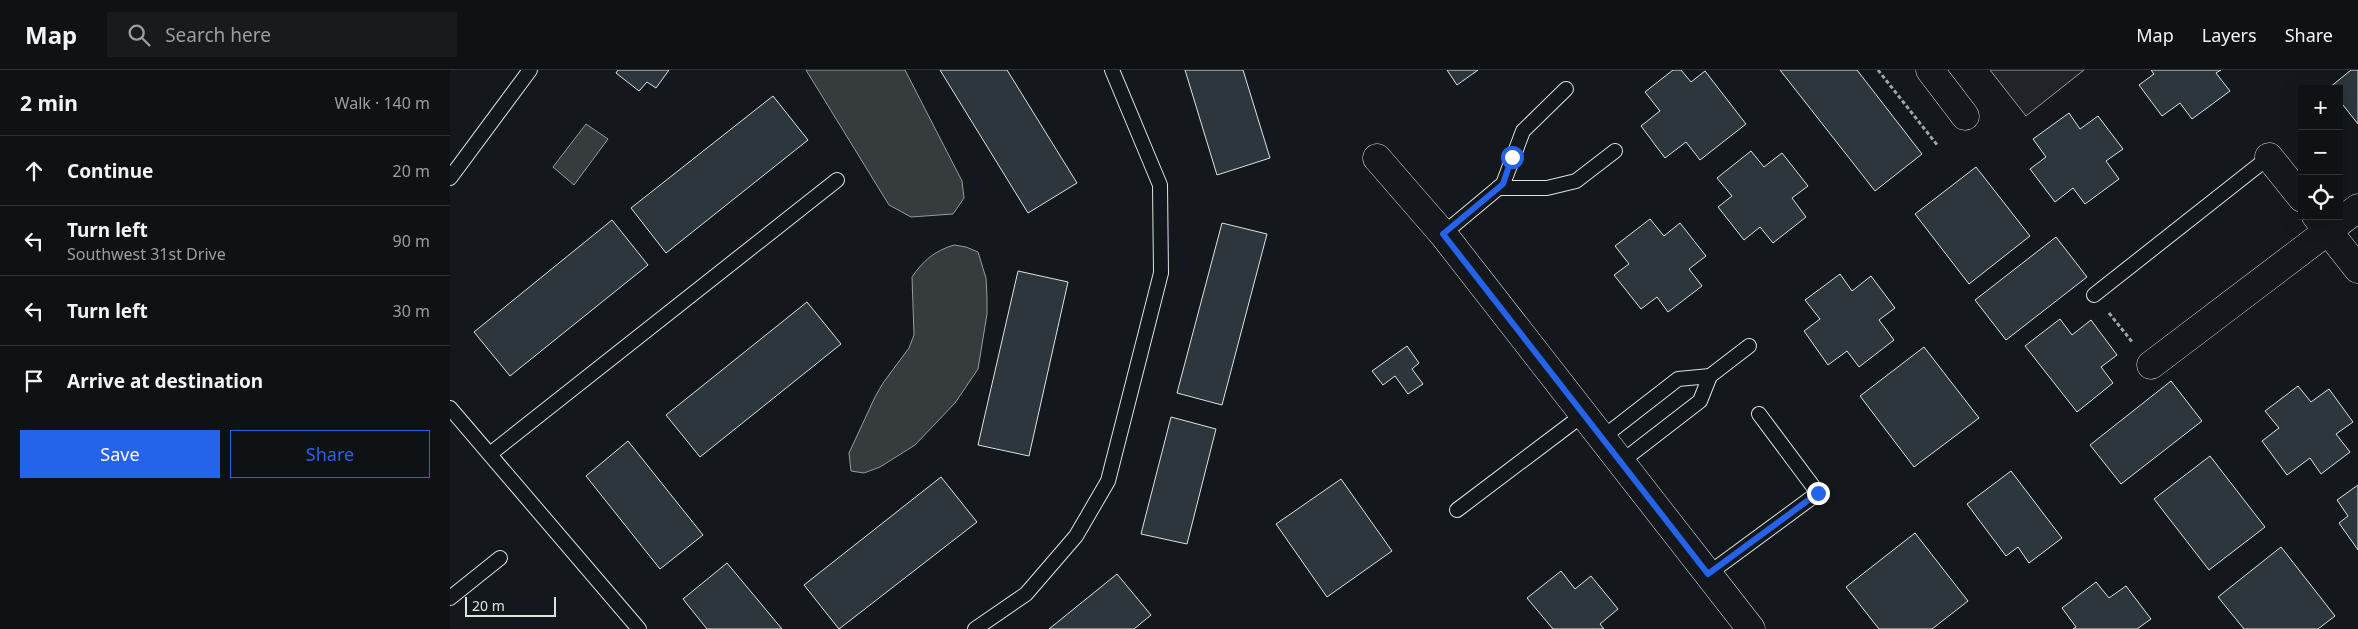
<!DOCTYPE html>
<meta charset="utf-8">
<style>
:root{--surface:#0f1215;--page:#181b1e;--text:#f1f3f6;--muted:#9b9ea0;--line:#2f3234;--accent:#2563eb}
body{margin:0;font-family:"Noto Sans",sans-serif;background:var(--page);color:var(--text)}
.controls{position:absolute;right:15px;top:15px;display:grid;overflow:hidden;border-radius:0px;box-shadow:0 5px 20px #0002}
.controls button{width:45px;height:45px;display:grid;place-items:center;padding:0;border:0;border-bottom:1px solid var(--line);background:var(--surface);color:var(--text);font:25px sans-serif}
.scale{position:absolute;left:15px;bottom:12px;width:91px;box-sizing:border-box;padding-left:5px;border:2px solid #d8e6dc;border-top:0;font-size:14px;line-height:18px;white-space:nowrap;color:#d8e6dc;-webkit-text-stroke:4px #14181c;paint-order:stroke}
.stop{position:absolute;width:15px;height:15px;margin:-11px;border:4px solid #2563eb;border-radius:50%;background:#fff}
.stop.end{background:#2563eb;border-color:#fff;box-shadow:0 1px 5px #0008}
.list{margin:0;padding:0;list-style:none}
h2{display:flex;justify-content:space-between;align-items:center;height:65px;margin:0;padding:0 20px;font-size:21px}
h2 small{font-size:16px;font-weight:400;color:var(--muted)}
.list li{display:grid;grid-template-columns:32px 1fr auto;gap:15px;align-items:center;box-sizing:border-box;height:70px;padding:0 20px;border-top:1px solid var(--line)}
.list b{display:block;font-size:19px;white-space:nowrap}
.list p{margin:0;font-size:16px;white-space:nowrap;color:var(--muted)}
.list em{font-size:16px;font-style:normal;color:var(--muted)}
.actions{display:flex;gap:10px;padding:15px 20px}
.actions a{flex:1;padding:11px 0;border:1px solid var(--accent);border-radius:0px;text-align:center;font-size:18px;color:var(--accent)}
.actions .main{background:var(--accent);color:#fff}
.icon{flex:none;width:28px;height:28px;fill:none;stroke:currentColor;stroke-width:2;stroke-linecap:round;stroke-linejoin:round}
.map{position:relative;flex:none;width:1908px;height:559px;overflow:hidden}
header{display:flex;align-items:center;gap:30px;box-sizing:border-box;height:70px;padding:0 25px;background:var(--surface);border-bottom:1px solid var(--line)}
header strong{font-size:24px}
nav{display:flex;gap:28px;margin-inline-start:auto;font-size:18px}
.search{width:350px;height:45px;background:var(--page);display:flex;align-items:center;gap:12px;box-sizing:border-box;padding:0 18px;border-radius:0px;color:var(--muted);font-size:19px}
main{display:flex}
aside{flex:1;background:var(--surface)}
.map>svg:first-child{display:block}
.green{fill:#202428;stroke:#939e99}
.water{fill:#363b3e;stroke:#939e99}
.building{fill:#2c363c;stroke:#d8e6dc}
.lines{fill:none;stroke-linecap:round;stroke-linejoin:round}
.service-casing{stroke:#d8e6dc;stroke-width:16}
.minor-casing{stroke:#d8e6dc;stroke-width:29}
.path{stroke:#9da8a2;stroke-width:3;stroke-dasharray:4 2.5;stroke-linecap:butt}
.service{stroke:#14181c;stroke-width:14}
.minor{stroke:#14181c;stroke-width:28}
.route{stroke:#2563eb;stroke-width:6}
</style>
<header>
<strong>Map</strong>
<div class="search"><svg class="icon" aria-label="search" viewBox="0 0 24 24"><circle cx="10" cy="10" r="6"/><path d="M15 15l6 6"/></svg>Search here</div>
<nav><a>Map</a><a>Layers</a><a>Share</a></nav>
</header>
<main>
<aside>
<h2>2 min<small>Walk · 140 m</small></h2>
<ul class="list">
<li><svg class="icon" aria-label="ahead" viewBox="0 0 24 24"><path d="M12 20V5M6 11l6-6 6 6"/></svg><div><b>Continue</b></div><em>20 m</em></li>
<li><svg class="icon" aria-label="left" viewBox="0 0 24 24"><path d="M17 20v-9H6M10 6l-5 5 5 5"/></svg><div><b>Turn left</b><p>Southwest 31st Drive</p></div><em>90 m</em></li>
<li><svg class="icon" aria-label="left" viewBox="0 0 24 24"><path d="M17 20v-9H6M10 6l-5 5 5 5"/></svg><div><b>Turn left</b></div><em>30 m</em></li>
<li><svg class="icon" aria-label="arrive" viewBox="0 0 24 24"><path d="M6 21V4h12l-3 4 3 4H6"/></svg><div><b>Arrive at destination</b></div></li>
</ul>
<div class="actions"><a class="main">Save</a><a>Share</a></div>
</aside>
<div class="map">
<svg width="1908" height="559" viewBox="0 0 1908 559">
<rect width="100%" height="100%" fill="#14181c"/>
<path class="green" d="M1540 0H1634L1576 46Z"/>
<g class="water">
<path d="M356 0H455L512 111 514 128 503 144 461 147 439 135Z"/>
<path d="M136 54 158 69 124 115 103 97Z"/>
<path d="M504 175 516 177 528 182 536 208 537 227V244L528 299 505 333 465 375 430 397 414 403 401 401 399 383 425 327 433 313 459 278 464 265 462 207C473 191 484 181 504 175Z"/>
</g>
<g class="building">
<path d="M168 0H219L206 18 197 12 189 21 166 3Z"/>
<path d="M490 0H557L627 113 578 143Z"/>
<path d="M735 0H793L820 88 767 105Z"/>
<path d="M997 0H1028L1007 15Z"/>
<path d="M1223 0H1231L1241 12 1255 1 1296 54 1250 90 1236 72 1215 88 1191 56 1210 41 1195 22Z"/>
<path d="M1330 0H1407L1472 84 1425 121Z"/>
<path d="M1701 0H1771L1766 3 1780 21 1742 49 1730 33 1712 46 1689 15 1704 4Z"/>
<path d="M1901 0H1908V54L1889 30V19L1879 18Z"/>
<path d="M323 26 358 70 216 183 181 138Z"/>
<path d="M1619 43 1630 59 1648 46 1673 79 1656 91 1669 109 1635 134 1623 118 1605 132 1580 99 1596 87 1583 69Z"/>
<path d="M1301 81 1314 97 1332 83 1358 116 1342 128 1356 147 1323 173 1310 157 1294 170 1268 137 1282 126 1267 108Z"/>
<path d="M1526 97 1580 166 1519 214 1465 144Z"/>
<path d="M1200 149 1214 166 1230 153 1256 186 1239 199 1252 216 1218 242 1207 227 1191 239 1164 205 1179 194 1165 176Z"/>
<path d="M162 150 198 195 60 306 24 262Z"/>
<path d="M772 153 817 164 772 335 727 323Z"/>
<path d="M1606 167 1637 207 1556 270 1525 230Z"/>
<path d="M568 201 618 212 579 386 528 375Z"/>
<path d="M1390 204 1402 221 1421 206 1445 238 1429 250 1444 270 1409 297 1397 281 1378 295 1354 261 1370 249 1355 230Z"/>
<path d="M357 232 391 274 250 387 216 345Z"/>
<path d="M1610 249 1622 265 1641 250 1667 285 1651 297 1663 313 1627 342 1575 276Z"/>
<path d="M957 276 969 293 962 299 973 314 958 324 945 306 933 315 922 301Z"/>
<path d="M1474 277 1529 348 1464 397 1410 326Z"/>
<path d="M1721 311 1752 351 1671 414 1640 375Z"/>
<path d="M1848 316 1861 332 1879 319 1903 352 1886 364 1900 382 1871 404 1860 388 1837 405 1812 371 1829 358 1815 341Z"/>
<path d="M721 347 766 359 737 474 691 464Z"/>
<path d="M178 371 253 465 210 499 136 406Z"/>
<path d="M1760 386 1815 457 1759 500 1704 429Z"/>
<path d="M1561 401 1612 468 1579 493 1568 477 1556 486 1517 434Z"/>
<path d="M491 407 527 452 389 559 354 515Z"/>
<path d="M891 409 942 481 877 527 826 454Z"/>
<path d="M1908 415V480L1889 453 1898 446 1887 430Z"/>
<path d="M1465 463 1518 531 1482 559H1429L1396 517Z"/>
<path d="M1831 477 1885 546 1868 559H1794L1768 527Z"/>
<path d="M277 493 332 559H257L233 529Z"/>
<path d="M1111 501 1125 519 1141 506 1168 539 1150 554 1154 559H1103L1077 528Z"/>
<path d="M667 504 701 545 684 559H599Z"/>
<path d="M1646 512 1659 528 1676 516 1701 549 1687 559H1623L1626 557 1612 538Z"/>
</g>
<g class="lines">
<g class="service-casing">
<g id="service">
<path d="M0 108 80 0"/>
<path d="M1048 118H1097L1126 111 1165 81"/>
<path d="M993 164 1053 114 1073 61 1116 19"/>
<path d="M1644 225 1819 87"/>
<path d="M1260 306 1299 276"/>
<path d="M0 338 189 559"/>
<path d="M1152 368 1228 309 1260 306 1250 331 1171 392"/>
<path d="M40 384 387 110"/>
<path d="M1007 440 1134 344"/>
<path d="M1258 504 1368 423 1309 344"/>
<path d="M0 528 50 488"/>
<path d="M525 559 576 524 626 466 658 411 711 203 710 115 662 0"/>
</g>
</g>
<g class="minor-casing">
<g id="minor">
<path d="M1480 0 1515 46"/>
<path d="M1819 87 1852 128"/>
<path d="M927 88 993 164 1301 559"/>
<path d="M1866 146 1908 199"/>
<path d="M1701 295 1908 138"/>
</g>
</g>
<g class="path">
<path d="M1428 0 1488 76"/>
<path d="M1659 243 1683 273"/>
</g>
<use href="#service" class="service"/>
<use href="#minor" class="minor"/>
</g>
<g class="lines">
<path class="route" d="M1062 87 1053 114 993 164 1258 504 1368 423"/>
</g>
</svg>
<div class="controls">
<button>+</button>
<button>−</button>
<button><svg class="icon" aria-label="locate" viewBox="0 0 24 24"><circle cx="12" cy="12" r="6"/><path d="M12 2v4M12 18v4M2 12h4M18 12h4"/></svg></button>
</div>
<div class="scale">20 m</div>
<div class="stop" style="left:1062px;top:87px"></div>
<div class="stop end" style="left:1368px;top:423px"></div>
</div>
</main>
